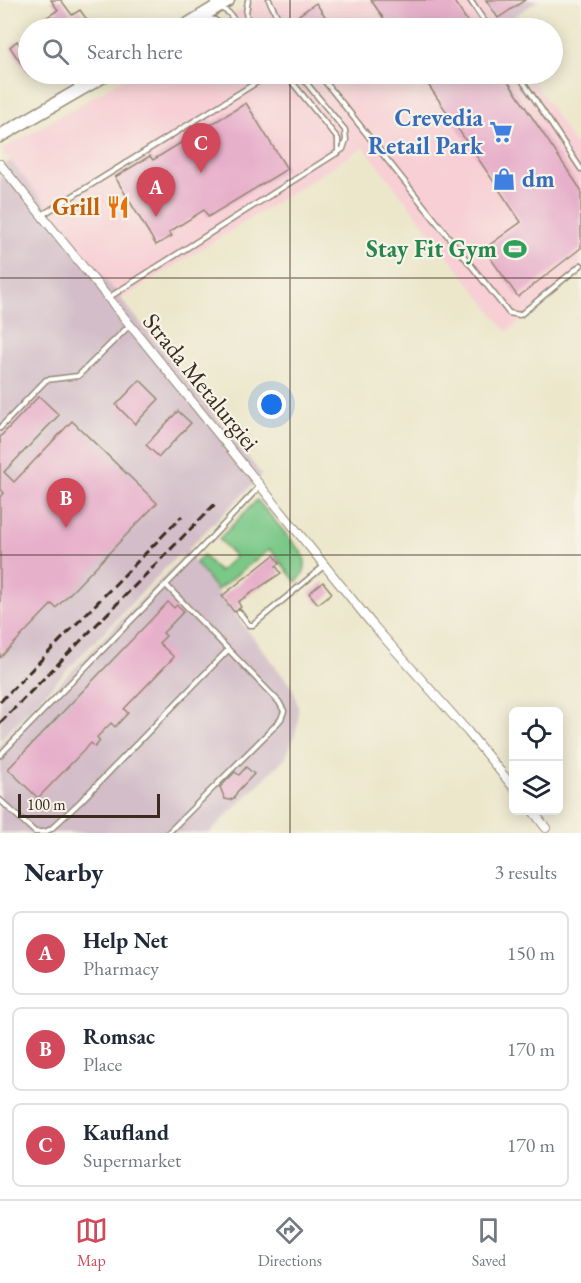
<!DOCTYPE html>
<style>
:root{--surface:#fff;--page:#f6f6f7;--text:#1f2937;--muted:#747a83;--line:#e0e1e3;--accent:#d1495b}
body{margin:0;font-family:"EB Garamond",serif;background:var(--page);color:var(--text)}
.controls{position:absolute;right:18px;bottom:18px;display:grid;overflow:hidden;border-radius:9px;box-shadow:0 3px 15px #0003}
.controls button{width:54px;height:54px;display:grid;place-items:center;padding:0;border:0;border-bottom:2px solid var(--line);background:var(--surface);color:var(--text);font:30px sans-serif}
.scale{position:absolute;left:18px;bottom:15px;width:142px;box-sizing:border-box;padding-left:6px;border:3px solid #3b2a1e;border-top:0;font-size:16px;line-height:21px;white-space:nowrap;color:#3b2a1e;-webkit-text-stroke:4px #f7f3e8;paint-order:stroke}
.you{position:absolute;left:272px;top:405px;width:21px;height:21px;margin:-15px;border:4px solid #fff;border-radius:50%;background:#1a73e8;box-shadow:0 0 0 9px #1a73e833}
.badge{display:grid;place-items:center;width:39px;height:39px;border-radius:50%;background:var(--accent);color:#fff;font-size:20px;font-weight:700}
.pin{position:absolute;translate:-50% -50px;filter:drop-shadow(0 2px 3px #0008)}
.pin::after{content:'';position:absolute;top:32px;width:21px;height:18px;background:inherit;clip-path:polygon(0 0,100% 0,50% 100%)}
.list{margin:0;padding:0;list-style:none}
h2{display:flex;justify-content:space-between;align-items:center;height:78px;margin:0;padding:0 24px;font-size:26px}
h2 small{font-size:20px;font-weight:400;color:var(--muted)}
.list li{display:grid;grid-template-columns:39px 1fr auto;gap:18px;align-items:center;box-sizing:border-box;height:84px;margin:0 12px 12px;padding:0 12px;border:2px solid var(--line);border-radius:9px}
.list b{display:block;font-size:22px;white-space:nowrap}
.list p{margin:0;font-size:20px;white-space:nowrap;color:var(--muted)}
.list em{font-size:20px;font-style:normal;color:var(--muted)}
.icon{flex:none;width:33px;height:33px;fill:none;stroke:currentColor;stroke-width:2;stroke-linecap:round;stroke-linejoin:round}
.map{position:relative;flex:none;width:581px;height:833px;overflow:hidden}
.search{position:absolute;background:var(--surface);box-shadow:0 3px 15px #0003;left:18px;right:18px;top:18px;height:66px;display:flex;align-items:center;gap:15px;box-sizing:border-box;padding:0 21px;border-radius:33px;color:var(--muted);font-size:22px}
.sheet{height:366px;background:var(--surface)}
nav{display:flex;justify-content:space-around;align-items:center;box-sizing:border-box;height:84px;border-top:2px solid var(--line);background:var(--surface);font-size:16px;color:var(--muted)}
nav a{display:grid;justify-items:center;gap:3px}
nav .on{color:var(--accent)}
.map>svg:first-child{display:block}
.built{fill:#f7cfd4}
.industrial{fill:#d2bdc8}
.green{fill:#7ac887;stroke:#5a7952;stroke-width:1.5}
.building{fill:#e7b0ca}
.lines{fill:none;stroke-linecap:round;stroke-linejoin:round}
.service-casing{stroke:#948874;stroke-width:7}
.minor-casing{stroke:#948874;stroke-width:10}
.primary-casing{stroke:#948874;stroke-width:15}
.service{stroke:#fff;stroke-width:4}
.minor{stroke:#fff;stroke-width:8}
.primary{stroke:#fff;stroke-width:12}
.rail{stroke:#3b2a1e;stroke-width:3;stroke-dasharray:9 4.5;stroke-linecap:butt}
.grid{fill:none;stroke:#3b2a1e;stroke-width:1.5;stroke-opacity:0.55}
.labels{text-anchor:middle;stroke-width:4.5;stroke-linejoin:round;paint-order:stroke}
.shop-label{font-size:24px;font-weight:bold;fill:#366cbe;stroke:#f7f3e8;text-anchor:end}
.food-label{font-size:24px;font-weight:bold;fill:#c56008;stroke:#f7f3e8;text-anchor:end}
.leisure-label{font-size:24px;font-weight:bold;fill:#27864d;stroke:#f7f3e8;text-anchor:end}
.street-label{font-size:24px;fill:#3b2a1e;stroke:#f7f3e8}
</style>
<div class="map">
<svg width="581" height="833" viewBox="0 0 581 833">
<rect width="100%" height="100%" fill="#f7f3e8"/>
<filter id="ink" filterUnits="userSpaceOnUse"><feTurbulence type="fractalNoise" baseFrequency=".0167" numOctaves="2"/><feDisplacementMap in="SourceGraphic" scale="12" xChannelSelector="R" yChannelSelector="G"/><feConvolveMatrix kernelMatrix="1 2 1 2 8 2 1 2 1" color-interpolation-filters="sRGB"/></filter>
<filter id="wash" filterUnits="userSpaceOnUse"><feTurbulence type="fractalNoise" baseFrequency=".008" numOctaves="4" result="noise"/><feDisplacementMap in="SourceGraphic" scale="24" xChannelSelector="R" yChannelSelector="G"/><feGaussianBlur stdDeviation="1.35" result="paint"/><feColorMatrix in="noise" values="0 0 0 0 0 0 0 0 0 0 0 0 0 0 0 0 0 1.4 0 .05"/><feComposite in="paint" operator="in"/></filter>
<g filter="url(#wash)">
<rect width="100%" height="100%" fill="#ece7cb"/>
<g class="built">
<path d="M258 0H482L501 28H209Z"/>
<path d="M132 74H529L581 154V270L507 332 364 147 121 299 2 150Z"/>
</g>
<g class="industrial">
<path d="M482 0H539L499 26Z"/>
<path d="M11 161 262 475 188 549 191 553 189 555 293 689 298 707V723L294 737 286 757 209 833H0V744L184 556H177L0 740V167Z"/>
</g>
<path class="green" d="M257 500 303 554C307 564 305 575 296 582L270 549 217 590 196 563 203 555 219 572 235 557 219 539Z"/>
<g id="blocks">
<g class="building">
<path d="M51 0H61L72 15 80 10 93 28H42L38 23 58 10Z"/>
<path d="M371 0H453L472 28H390Z"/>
<path d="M486 0H525L498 18Z"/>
<path d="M316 3 333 28H309L299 15Z"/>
<path d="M17 41 28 58V74L10 47Z"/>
<path d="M421 74H503L581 190V248L518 297 484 249 521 222Z"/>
<path d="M246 103 287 169 208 217 204 210 169 232 172 236 156 245 115 177 150 156 153 160Z"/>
<path d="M140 380 159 399 135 424 116 405Z"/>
<path d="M39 396 59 415 4 472 14 482 72 421 157 503 56 608 52 604 0 658V497L4 493 0 489V437Z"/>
<path d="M178 411 191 423 159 457 146 445Z"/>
<path d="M274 555 280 563 276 566 281 573 238 602 241 607 234 612 222 596Z"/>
<path d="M323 582 332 593 318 604 309 593Z"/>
<path d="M168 602 174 608 177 605 184 611 163 633 166 636 159 643 174 657 124 709 128 713 115 727 111 723 97 737 100 741 95 747 91 743 38 798 8 769Z"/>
<path d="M246 767 254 774 237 792 234 798 230 800 225 799 220 787 235 772 239 775Z"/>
</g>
</g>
</g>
<g filter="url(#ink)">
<use href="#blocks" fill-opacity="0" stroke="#948874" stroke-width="1.5"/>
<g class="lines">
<g class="service-casing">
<g id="service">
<path d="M248 0 246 13 249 28"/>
<path d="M269 0 283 28"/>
<path d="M470 0 489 28"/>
<path d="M221 8 229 13 240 28"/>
<path d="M205 18 215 20 226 28"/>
<path d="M281 74 292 82 338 139V153"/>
<path d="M319 74 509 313 520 315 581 265"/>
<path d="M518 74 581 169"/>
<path d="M42 215 259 81 265 74"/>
<path d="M108 298 343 149 346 140 345 130 299 74"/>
<path d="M0 428 46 380 78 376 130 325"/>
<path d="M166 585 279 702 284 711 281 719 273 728 168 833"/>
<path d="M239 612 249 625H253L324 566"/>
<path d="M0 755 192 558 260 486"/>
<path d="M0 800 35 832H45L51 829 80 802 228 650"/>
</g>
</g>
<g class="minor-casing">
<g id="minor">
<path d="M0 164 372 624 468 732 514 788"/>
<path d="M532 810 546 828"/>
</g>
</g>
<g class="primary-casing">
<g id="primary">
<path d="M182 28 228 0"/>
<path d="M0 136 107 74"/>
</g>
</g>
<use href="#service" class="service"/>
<use href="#minor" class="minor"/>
<use href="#primary" class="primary"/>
<g class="rail">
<path d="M0 702 182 516"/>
<path d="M0 723 216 503"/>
</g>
</g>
</g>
<path class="grid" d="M290 0V28M290 74V833M0 278H581M0 555H581"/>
<defs>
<g id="supermarket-bare" transform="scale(1.8)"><path d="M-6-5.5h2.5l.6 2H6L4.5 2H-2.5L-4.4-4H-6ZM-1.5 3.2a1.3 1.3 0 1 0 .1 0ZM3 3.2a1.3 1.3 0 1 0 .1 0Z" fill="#3f7fe0" stroke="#f7f3e8" stroke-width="2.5" paint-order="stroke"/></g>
<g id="shop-bare" transform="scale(1.8)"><path d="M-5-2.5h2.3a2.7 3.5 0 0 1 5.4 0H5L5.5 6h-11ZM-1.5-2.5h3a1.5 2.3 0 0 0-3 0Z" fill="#3f7fe0" stroke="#f7f3e8" stroke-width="2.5" paint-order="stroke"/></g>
<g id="restaurant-bare" transform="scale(1.8)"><path d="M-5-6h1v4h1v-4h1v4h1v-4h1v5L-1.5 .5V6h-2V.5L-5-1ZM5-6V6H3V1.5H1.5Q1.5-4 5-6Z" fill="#e8710a" stroke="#f7f3e8" stroke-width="2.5" paint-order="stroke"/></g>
<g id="stadium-bare" transform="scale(1.8)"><path d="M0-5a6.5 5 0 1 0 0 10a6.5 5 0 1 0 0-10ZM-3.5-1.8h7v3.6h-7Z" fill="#2e9e5b" stroke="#f7f3e8" stroke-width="2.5" paint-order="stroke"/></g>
</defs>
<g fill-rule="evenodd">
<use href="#supermarket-bare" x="501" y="132"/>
<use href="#shop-bare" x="504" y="179"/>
<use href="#restaurant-bare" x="118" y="207"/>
<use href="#stadium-bare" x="515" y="249"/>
</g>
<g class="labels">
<g class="shop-label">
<text x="483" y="126">Crevedia<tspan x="483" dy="28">Retail Park</tspan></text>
<text x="522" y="187" text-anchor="start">dm</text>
</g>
<g class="food-label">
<text x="100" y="215">Grill</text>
</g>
<g class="leisure-label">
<text x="497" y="257">Stay Fit Gym</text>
</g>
<g class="street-label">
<text transform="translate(201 382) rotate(51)" y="8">Strada Metalurgiei</text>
</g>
</g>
</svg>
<div class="controls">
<button><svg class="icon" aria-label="locate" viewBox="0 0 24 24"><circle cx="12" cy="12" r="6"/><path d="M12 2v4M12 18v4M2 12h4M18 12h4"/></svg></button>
<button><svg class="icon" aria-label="layers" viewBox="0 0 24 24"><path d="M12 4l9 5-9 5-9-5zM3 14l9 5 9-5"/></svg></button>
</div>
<div class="scale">100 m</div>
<div class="you"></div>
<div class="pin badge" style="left:156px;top:217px">A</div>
<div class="pin badge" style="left:66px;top:528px">B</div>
<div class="pin badge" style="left:201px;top:173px">C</div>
<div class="search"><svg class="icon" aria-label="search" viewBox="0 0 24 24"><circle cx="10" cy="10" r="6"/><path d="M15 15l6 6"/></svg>Search here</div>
</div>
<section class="sheet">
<h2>Nearby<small>3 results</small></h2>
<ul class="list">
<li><span class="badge">A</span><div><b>Help Net</b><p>Pharmacy</p></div><em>150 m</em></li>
<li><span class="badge">B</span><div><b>Romsac</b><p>Place</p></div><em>170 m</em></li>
<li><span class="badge">C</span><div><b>Kaufland</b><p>Supermarket</p></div><em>170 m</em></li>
</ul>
</section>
<nav>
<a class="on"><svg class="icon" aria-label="map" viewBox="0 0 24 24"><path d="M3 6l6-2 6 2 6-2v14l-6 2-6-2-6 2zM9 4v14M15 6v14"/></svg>Map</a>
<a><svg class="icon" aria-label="directions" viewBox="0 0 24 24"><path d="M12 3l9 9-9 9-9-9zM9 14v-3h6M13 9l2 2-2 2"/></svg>Directions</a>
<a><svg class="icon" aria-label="saved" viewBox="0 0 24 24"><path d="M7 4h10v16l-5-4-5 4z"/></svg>Saved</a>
</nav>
